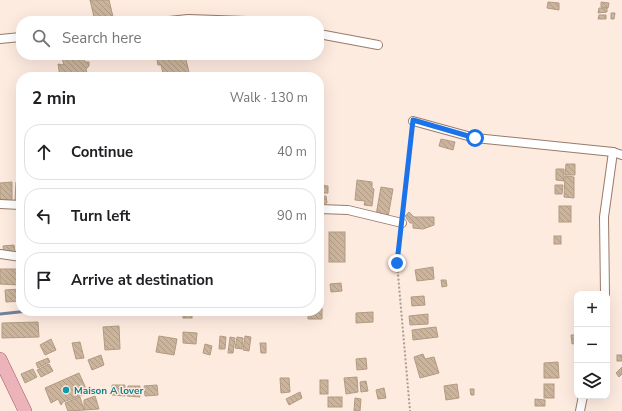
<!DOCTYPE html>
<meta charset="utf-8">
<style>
:root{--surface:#fff;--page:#f2f2f2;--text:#202124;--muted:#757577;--line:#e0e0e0}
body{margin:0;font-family:"Nunito Sans",sans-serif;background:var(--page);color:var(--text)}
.controls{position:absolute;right:12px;bottom:12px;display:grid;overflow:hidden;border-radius:8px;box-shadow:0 4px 16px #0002}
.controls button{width:36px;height:36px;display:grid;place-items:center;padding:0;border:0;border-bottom:1px solid var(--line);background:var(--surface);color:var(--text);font:20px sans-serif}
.stop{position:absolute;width:12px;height:12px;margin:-9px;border:3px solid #1a73e8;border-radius:50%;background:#fff}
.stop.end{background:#1a73e8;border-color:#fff;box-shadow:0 1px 4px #0008}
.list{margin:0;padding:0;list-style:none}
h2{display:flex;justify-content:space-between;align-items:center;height:52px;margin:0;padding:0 16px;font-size:17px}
h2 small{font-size:13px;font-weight:400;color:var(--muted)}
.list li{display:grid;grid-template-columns:26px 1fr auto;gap:12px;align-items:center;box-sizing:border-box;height:56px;margin:0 8px 8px;padding:0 8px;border:1px solid var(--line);border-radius:16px}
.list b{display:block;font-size:15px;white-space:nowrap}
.list em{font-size:13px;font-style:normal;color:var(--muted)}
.icon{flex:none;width:22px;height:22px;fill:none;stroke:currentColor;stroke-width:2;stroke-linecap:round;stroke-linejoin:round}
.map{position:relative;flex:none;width:622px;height:411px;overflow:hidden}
.search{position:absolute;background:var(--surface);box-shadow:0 4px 16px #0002;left:16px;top:16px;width:308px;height:44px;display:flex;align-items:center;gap:10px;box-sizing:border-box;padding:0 14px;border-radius:16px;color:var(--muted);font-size:15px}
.panel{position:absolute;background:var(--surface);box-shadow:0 4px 16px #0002;left:16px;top:72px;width:308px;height:244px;border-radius:16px}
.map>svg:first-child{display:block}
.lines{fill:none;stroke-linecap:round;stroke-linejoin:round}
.stream{stroke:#6f829b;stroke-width:3}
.building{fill:url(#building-back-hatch);stroke:#b19b82}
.minor-casing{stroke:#987b6b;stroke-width:10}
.primary-casing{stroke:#a05d63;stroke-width:14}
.path{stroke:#ab9b92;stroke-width:2;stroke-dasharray:2 2;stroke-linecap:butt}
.minor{stroke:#fff;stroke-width:8}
.primary{stroke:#ecb3ba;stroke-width:13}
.route{stroke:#1a73e8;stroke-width:5}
.culture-dot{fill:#0f9aa8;stroke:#feebe0;stroke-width:1.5}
.labels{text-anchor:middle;stroke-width:3;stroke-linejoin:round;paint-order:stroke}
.culture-label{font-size:10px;font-weight:bold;fill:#0d838f;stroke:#feebe0;text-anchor:start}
</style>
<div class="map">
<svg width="622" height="411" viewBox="0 0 622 411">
<defs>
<pattern id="building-back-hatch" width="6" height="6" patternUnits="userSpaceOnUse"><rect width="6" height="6" fill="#cbb49b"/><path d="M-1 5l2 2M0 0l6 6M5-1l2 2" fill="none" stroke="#ae9a85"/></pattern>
</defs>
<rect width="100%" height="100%" fill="#feebe0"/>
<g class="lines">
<path class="stream" d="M0 314 28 311"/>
</g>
<g class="building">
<path d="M90 0H109L114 21H95Z"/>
<path d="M548 2 559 3V10L547 8Z"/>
<path d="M601 2 609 3 608 8 601 7Z"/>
<path d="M599 8H607V12L598 13Z"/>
<path d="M611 13H615L614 19H611Z"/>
<path d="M599 15H606V19H598Z"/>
<path d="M61 55H82L85 62H89V66L86 69 88 77H60L58 64 64 65Z"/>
<path d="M156 55H185L190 77H164L161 65H158Z"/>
<path d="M441 139 455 142 453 150 439 146Z"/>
<path d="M566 164H575V175H565Z"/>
<path d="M556 169H564V181L556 180Z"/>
<path d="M565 176 574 177V198L564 197Z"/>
<path d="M357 180 372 182V188L374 189 372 206 364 205 365 201 355 200Z"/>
<path d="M12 182V201H0V183Z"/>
<path d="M16 182H21V200H15Z"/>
<path d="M319 185 328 186V193H319Z"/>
<path d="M555 185H563L562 194H555Z"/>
<path d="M381 187 393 189 388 217 376 215Z"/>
<path d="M326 196 327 203 319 204V197Z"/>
<rect x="559" y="206" width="12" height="16"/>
<path d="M19 208H21V227L20 228Z"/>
<path d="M409 212 414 217H434V225L423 229 413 228V223H410L405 216Z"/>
<rect x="329" y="232" width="16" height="30"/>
<rect x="554" y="236" width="7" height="8"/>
<path d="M14 245 15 252 4 253 3 246Z"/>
<rect x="319" y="246" width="3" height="4"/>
<path d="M21 264V283L19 285Z"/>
<path d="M433 267 434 279 417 281 415 270Z"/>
<path d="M0 269H19V285L0 284Z"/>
<path d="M441 280H446L447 286 442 287Z"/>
<path d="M341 283 342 291 331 292 330 284Z"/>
<path d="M20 289 21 301 6 302 5 290Z"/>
<path d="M424 296 425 305 412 306 411 297Z"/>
<path d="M319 308H322V319H308V311H319Z"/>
<rect x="183" y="311" width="9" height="7"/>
<path d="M373 312V322L356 323V313Z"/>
<rect x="575" y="312" width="2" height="9"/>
<path d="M428 314V324L410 325 409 316Z"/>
<path d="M38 322 39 337 2 338V323Z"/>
<path d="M119 326 120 349 105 350 103 327Z"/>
<path d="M436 327 438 337 413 340 412 330Z"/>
<path d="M183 332 197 333 196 344 183 343Z"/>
<path d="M571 335H577V343L572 344Z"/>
<path d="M159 336 177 339 174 355 156 352Z"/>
<path d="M220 336 226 337 225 349H219Z"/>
<path d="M245 336 251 337 249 351 243 350Z"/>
<path d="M230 337 235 338 233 353H228Z"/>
<path d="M237 337 243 338 242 349 235 348Z"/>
<path d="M51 339 56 350 45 355 40 345Z"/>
<path d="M80 342 84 358 76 359 72 343Z"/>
<path d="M260 343H266V353H261Z"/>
<path d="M205 344 212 346 210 355 203 353Z"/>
<path d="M423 354 425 359 434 357 439 373 420 378 414 357Z"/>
<path d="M101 355 104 365 92 370 88 360Z"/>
<rect x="617" y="355" width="5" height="6"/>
<path d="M48 358 50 362 38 368 36 363Z"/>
<path d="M366 358 367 369 357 370 356 359Z"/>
<path d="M558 362 559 378H544V363Z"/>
<path d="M49 364 53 371 41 377 37 370Z"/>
<path d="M622 367V374L619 377 616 373Z"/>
<path d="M33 369 37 377 25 383 21 374Z"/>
<path d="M79 373 88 393 63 402 61 405 58 399 51 403 45 388Z"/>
<path d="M357 377 358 392 346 394 344 378Z"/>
<path d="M280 378H289L290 392 281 393Z"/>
<rect x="320" y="380" width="8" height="14"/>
<path d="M366 381 368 391 361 392 360 382Z"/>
<path d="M457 384 459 398 446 400 444 386Z"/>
<rect x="544" y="384" width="10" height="14"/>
<path d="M112 385H125V396L112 395Z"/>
<path d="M157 385 158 395 145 396 144 386Z"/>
<path d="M128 386H140V397L127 396Z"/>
<path d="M384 388 386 398 378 399 376 390Z"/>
<path d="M470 389H474V395H471Z"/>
<path d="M300 392 302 398 289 405 286 399Z"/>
<path d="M95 396 99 409 84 410V400Z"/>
<path d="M80 397 84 410 68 411 65 403Z"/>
<rect x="328" y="397" width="14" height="10"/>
<path d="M355 398 361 399 360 411H354Z"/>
<path d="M535 399 545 400V406H535Z"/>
</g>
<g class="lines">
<g class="minor-casing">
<g id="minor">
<path d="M169 21 188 19 246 21"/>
<path d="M319 34 378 45"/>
<path d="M0 39 21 37"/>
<path d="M413 121 475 138 613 152 622 155"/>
<path d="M0 204 21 205"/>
<path d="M319 209 348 210 402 223"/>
<path d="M0 254 21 257"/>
<path d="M605 294 604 217 613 152"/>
<path d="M580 411 583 396"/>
</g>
</g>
<g class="primary-casing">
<path id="primary" d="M0 359 25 411"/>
</g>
<g class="path">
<path d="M403 215 412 130"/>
<path d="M401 231 397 263 410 411"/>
</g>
<use href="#minor" class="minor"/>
<use href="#primary" class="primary"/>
</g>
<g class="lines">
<path class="route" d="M397 263 413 120 475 138"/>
</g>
<circle class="culture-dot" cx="66" cy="390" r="4"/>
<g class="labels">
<g class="culture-label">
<text x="74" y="394">Maison A lover</text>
</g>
</g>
</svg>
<div class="controls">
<button>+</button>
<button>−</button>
<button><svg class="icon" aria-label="layers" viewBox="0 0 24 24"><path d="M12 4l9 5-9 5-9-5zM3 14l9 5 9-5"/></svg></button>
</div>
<div class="stop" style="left:475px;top:138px"></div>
<div class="stop end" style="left:397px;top:263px"></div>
<div class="search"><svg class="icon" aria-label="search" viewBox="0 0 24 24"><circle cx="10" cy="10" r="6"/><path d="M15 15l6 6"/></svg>Search here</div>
<section class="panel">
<h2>2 min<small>Walk · 130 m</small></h2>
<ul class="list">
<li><svg class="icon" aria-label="ahead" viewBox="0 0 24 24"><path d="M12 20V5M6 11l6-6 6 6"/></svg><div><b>Continue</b></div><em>40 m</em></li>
<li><svg class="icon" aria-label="left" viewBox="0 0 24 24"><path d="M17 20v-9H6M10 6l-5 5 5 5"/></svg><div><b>Turn left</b></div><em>90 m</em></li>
<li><svg class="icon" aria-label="arrive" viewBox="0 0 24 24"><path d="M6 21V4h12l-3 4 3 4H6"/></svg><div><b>Arrive at destination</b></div></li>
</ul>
</section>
</div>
